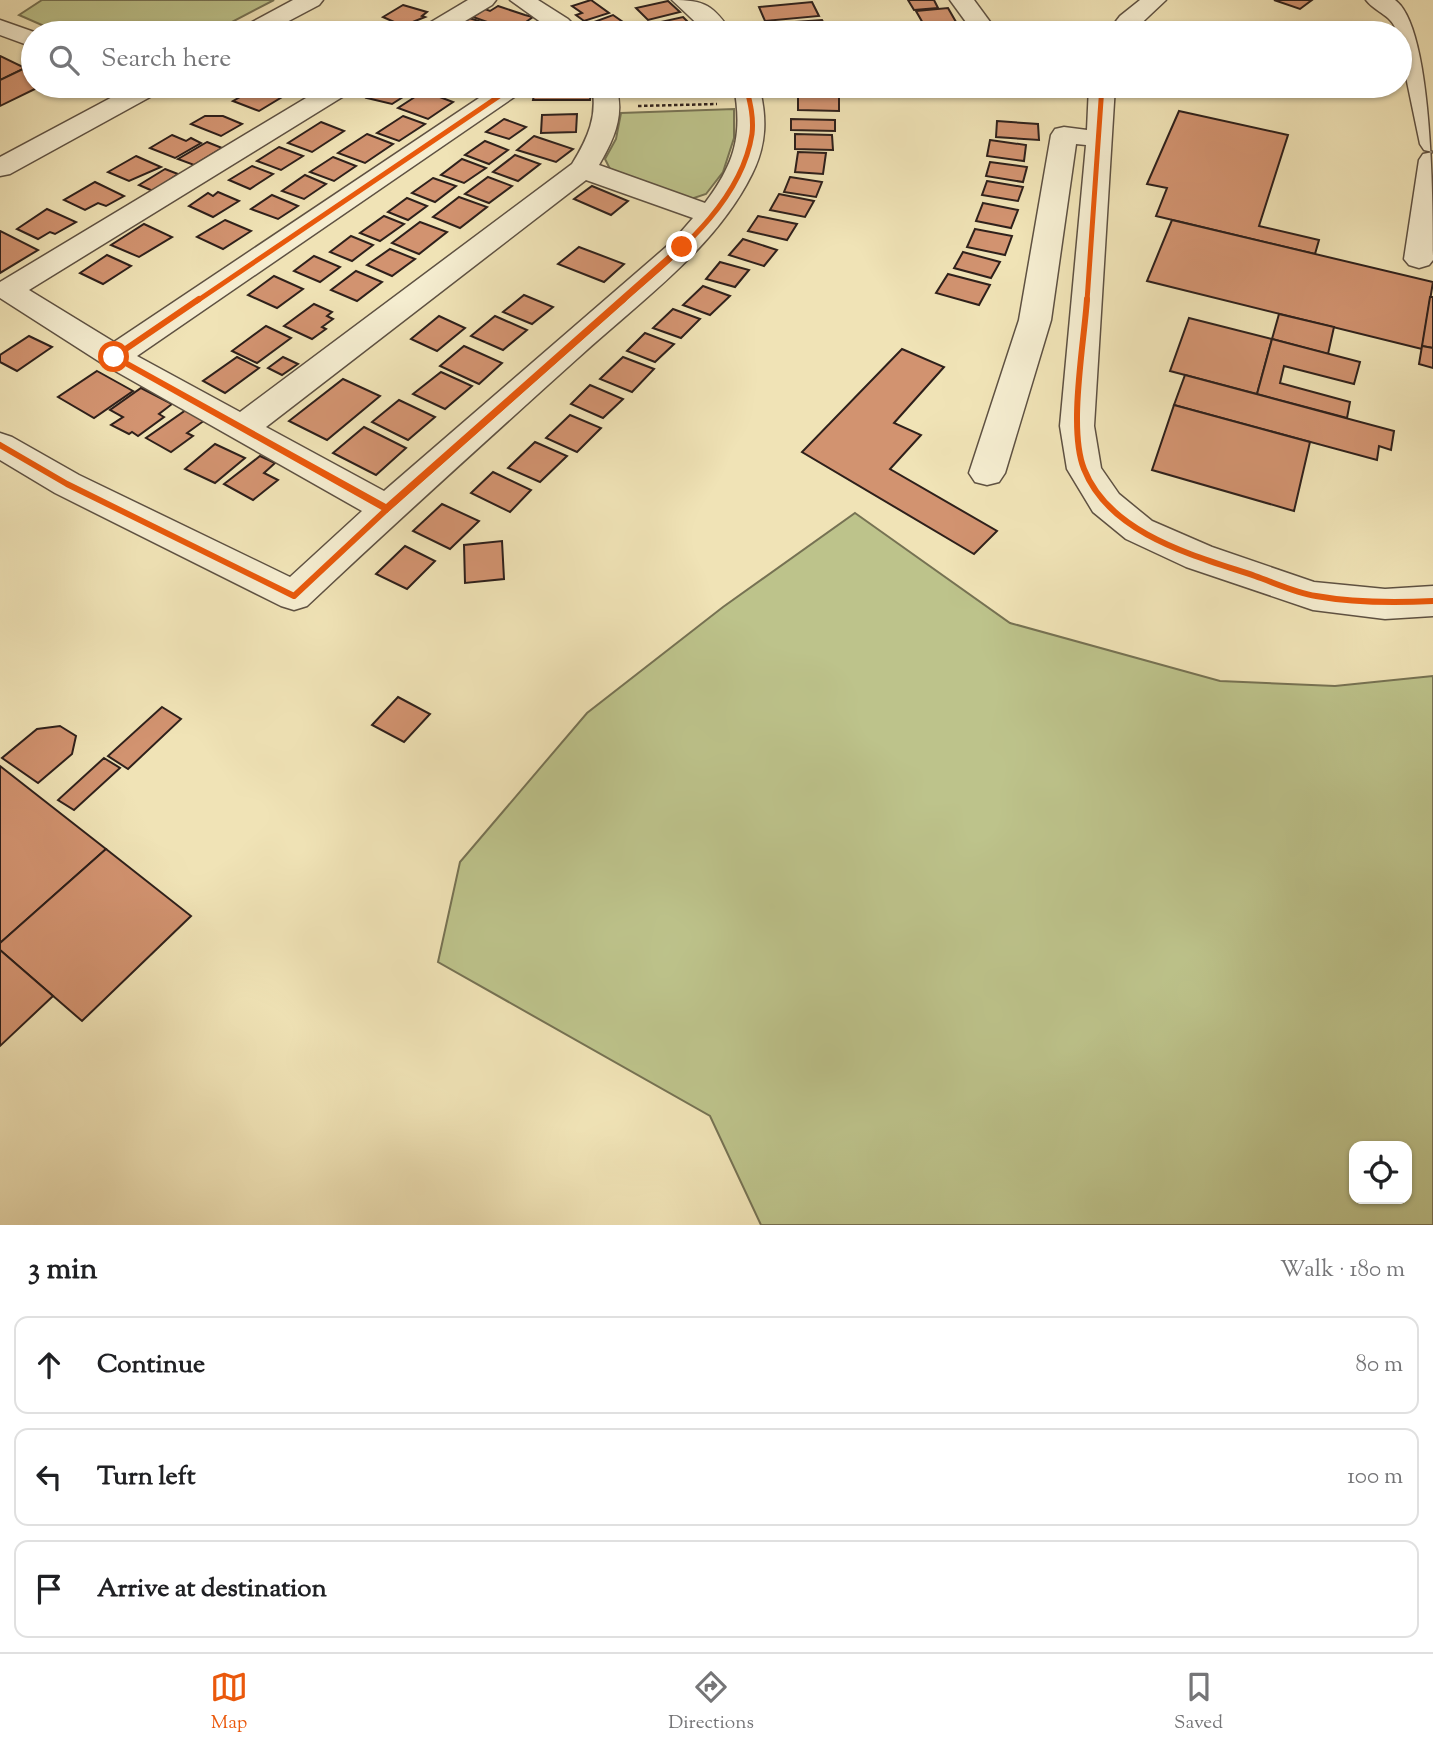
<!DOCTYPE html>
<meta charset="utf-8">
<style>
:root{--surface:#fff;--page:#f6f6f6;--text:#202124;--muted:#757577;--line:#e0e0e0;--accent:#ea580c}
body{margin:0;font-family:"Sorts Mill Goudy",serif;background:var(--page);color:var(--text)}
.controls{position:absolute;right:21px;bottom:21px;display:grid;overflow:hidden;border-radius:14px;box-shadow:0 2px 5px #0004}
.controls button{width:63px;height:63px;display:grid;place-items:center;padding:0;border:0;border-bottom:2px solid var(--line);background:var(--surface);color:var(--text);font:35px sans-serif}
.stop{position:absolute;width:21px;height:21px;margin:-16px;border:5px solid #ea580c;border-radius:50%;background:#fff}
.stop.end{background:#ea580c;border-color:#fff;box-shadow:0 2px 7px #0008}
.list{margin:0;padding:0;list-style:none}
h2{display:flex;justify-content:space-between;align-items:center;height:91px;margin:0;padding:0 28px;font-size:30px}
h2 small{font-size:23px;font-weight:400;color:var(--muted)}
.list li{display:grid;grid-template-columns:46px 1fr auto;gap:21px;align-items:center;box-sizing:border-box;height:98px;margin:0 14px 14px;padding:0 14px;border:2px solid var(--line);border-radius:14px}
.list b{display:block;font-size:26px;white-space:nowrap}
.list em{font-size:23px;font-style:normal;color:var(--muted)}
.icon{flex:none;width:38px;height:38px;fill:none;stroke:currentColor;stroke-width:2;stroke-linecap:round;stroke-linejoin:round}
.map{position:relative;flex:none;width:1433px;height:1225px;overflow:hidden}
.search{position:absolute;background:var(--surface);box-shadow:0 2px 5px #0004;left:21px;right:21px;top:21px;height:77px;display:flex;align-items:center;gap:18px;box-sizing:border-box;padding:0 24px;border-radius:38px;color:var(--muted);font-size:26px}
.sheet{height:427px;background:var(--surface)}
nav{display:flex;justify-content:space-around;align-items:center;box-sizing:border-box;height:98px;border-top:2px solid var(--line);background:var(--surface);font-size:19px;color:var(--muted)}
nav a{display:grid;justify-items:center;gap:4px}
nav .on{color:var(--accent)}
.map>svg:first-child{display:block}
.green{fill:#bdc38b;stroke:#767253;stroke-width:2;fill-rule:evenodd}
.building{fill:#d29370;stroke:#2e201b;stroke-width:2}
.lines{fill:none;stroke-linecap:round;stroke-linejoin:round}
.minor-casing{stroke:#5e5142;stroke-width:3}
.path{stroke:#2e201b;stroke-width:2.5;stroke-dasharray:3.5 2.5;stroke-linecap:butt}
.minor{fill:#f5edd0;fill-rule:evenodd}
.cycleway-far1-casing{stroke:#f5edd0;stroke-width:8}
.cycleway-casing{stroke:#f5edd0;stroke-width:10}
.cycleway-far1{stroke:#e8590c;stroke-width:5}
.cycleway{stroke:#e8590c;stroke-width:6}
.route{fill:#ea580c}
</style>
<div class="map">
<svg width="1433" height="1225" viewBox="0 0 1433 1225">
<rect width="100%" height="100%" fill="#f0e3b6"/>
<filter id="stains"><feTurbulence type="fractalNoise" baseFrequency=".00286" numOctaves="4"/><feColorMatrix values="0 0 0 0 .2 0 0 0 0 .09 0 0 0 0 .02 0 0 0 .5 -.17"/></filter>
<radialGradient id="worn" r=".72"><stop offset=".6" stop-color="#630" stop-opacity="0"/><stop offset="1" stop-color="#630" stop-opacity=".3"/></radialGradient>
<g class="green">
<path d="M42 0H274L211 33H60L19 15Z"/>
<path d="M734 109V138L723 172 706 194 691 199 610 169 605 159 616 139 621 113Z"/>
<path d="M855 513 1010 623 1220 681 1335 686 1433 676V1225H761L710 1116 438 962 460 862 587 713 723 607ZM1407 1146V1199H1354V1146Z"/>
</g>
<g class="building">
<path d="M591 0 609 13 584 21 576 15 582 13 572 6Z"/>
<path d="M908 0H934L938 8 914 10Z"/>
<path d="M1274 0H1312L1300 9Z"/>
<path d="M668 1 680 12 648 20 636 8Z"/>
<path d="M812 2 819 16 765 21 759 7Z"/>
<path d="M403 5 427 12 422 16 425 17 403 26 383 17Z"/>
<path d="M498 6 525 15 533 17 513 31 473 17 485 9 490 11Z"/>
<path d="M948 8 956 22 924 25 916 11Z"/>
<path d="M613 15 633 29 610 33 594 22Z"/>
<path d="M683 17 694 28 666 33 656 23Z"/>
<path d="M469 18 482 22 465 32 452 28Z"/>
<path d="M822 20 829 33H801L796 22Z"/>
<path d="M201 22 212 26 198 33 185 31Z"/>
<path d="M956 23 962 33H930L926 26Z"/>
<path d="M368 25 393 33H353Z"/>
<path d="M485 25 507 31 472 33Z"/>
<path d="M0 56 25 68 0 80Z"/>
<path d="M25 68 33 72V86H41L0 106V80Z"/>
<path d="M260 86 287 94 259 111 233 101Z"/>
<path d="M385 86H411L417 88 392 104 367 98Z"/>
<path d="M536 86H592L590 100H533Z"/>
<path d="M643 86H670L672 96 644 97Z"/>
<path d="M686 86H726V91L687 92Z"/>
<path d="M424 91 453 102 428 119 398 108Z"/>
<path d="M798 94 839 95V111L798 110Z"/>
<path d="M1179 111 1288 135 1259 226 1319 240 1315 254 1156 216 1167 188 1147 184Z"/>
<path d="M577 114 576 132 541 133 542 115Z"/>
<path d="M205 116H223L242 124 221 136 191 124Z"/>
<path d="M403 116 425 124 399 141 377 133Z"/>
<path d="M504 119 526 127 509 139 486 132Z"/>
<path d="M791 119 835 120V131L791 130Z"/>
<path d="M997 121 1038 124 1039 140 996 137Z"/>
<path d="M321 122 344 131 312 152 288 143Z"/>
<path d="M367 134 393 144 365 163 338 153Z"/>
<path d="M795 134 832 135 833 150 795 149Z"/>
<path d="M172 135 186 141 191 138 201 143 175 158 150 148Z"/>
<path d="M534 136 573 149 556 162 517 150Z"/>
<path d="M990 140 1026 145 1024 161 987 156Z"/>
<path d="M485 141 508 150 489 164 465 155Z"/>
<path d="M207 142 222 148 194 165 178 159Z"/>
<path d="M279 147 303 156 281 170 257 161Z"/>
<path d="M798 152 826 153 823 174 795 172Z"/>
<path d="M515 155 540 164 518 181 493 172Z"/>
<path d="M136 156 161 167 129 181 108 172Z"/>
<path d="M333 157 356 166 334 181 310 172Z"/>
<path d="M462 159 486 168 464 183 441 175Z"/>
<path d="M990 162 1027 167 1023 182 986 176Z"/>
<path d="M252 166 273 174 250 189 229 180Z"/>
<path d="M165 169 178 174 153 191 139 185Z"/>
<path d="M305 175 326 184 304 199 282 191Z"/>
<path d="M488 177 512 186 489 203 465 194Z"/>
<path d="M790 177 822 182 816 197 784 192Z"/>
<path d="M433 178 456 186 435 202 412 193Z"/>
<path d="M987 181 1023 187 1018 201 982 195Z"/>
<path d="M95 182 124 196 106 206 98 203 85 210 64 200Z"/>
<path d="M592 186 628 201 611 215 574 199Z"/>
<path d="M218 192 239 201 213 217 189 206 208 193 213 196Z"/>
<path d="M779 194 814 201 805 217 770 210Z"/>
<path d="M272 195 298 206 278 219 251 209Z"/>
<path d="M459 197 487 207 460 228 433 217Z"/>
<path d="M407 198 427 206 408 220 388 212Z"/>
<path d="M983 203 1018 210 1011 228 976 221Z"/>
<path d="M47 209 76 222 55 234 50 232 38 239 17 229Z"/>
<path d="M384 216 404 224 380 241 360 233Z"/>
<path d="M758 216 797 224 787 240 748 231Z"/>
<path d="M225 220 251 231 223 249 197 237Z"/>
<path d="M1172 220 1433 282 1422 349 1147 281Z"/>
<path d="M420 222 447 232 419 254 392 243Z"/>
<path d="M144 224 172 237 139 257 111 245Z"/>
<path d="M975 229 1012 236 1005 255 967 247Z"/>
<path d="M0 231 38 250 0 273Z"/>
<path d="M351 236 373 245 352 261 330 252Z"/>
<path d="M743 239 777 250 764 266 729 255Z"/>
<path d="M579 247 624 264 604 282 558 264Z"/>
<path d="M390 249 415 259 392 276 367 265Z"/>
<path d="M963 252 1000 262 991 278 954 268Z"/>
<path d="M107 255 131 266 103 284 80 273Z"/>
<path d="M314 256 340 267 320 282 294 271Z"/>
<path d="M720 262 749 270 735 287 706 279Z"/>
<path d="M356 271 382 282 357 301 331 290Z"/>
<path d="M948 274 990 285 979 305 936 293Z"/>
<path d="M274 276 303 289 277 308 248 295Z"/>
<path d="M703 286 730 296 710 315 683 305Z"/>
<path d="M524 295 553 307 532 324 503 312Z"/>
<path d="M1430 297H1433V348L1422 346Z"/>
<path d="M314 304 332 312 327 316 333 319 322 327 326 329 312 339 284 326Z"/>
<path d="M673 309 700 319 681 338 653 328Z"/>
<path d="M1279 314 1334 327 1328 354 1272 339Z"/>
<path d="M439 316 465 328 437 351 411 339Z"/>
<path d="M495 316 527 330 503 350 471 336Z"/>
<path d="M1189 318 1272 339 1257 394 1170 371Z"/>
<path d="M266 326 291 338 257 363 232 351Z"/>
<path d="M645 333 674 344 655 362 627 351Z"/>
<path d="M29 336 52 347 17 371 0 362V355Z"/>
<path d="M1272 339 1360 362 1354 384 1284 366 1280 383 1350 402 1347 418 1257 394Z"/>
<path d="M464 346 502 363 479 384 440 366Z"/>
<path d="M1422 346 1433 348V368L1419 364Z"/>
<path d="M902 349 944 367 894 423 921 435 890 469 997 531 974 554 802 452Z"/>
<path d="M237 357 259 368 225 393 203 381Z"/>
<path d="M283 357 298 364 282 375 268 368Z"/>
<path d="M623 357 654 369 632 392 600 379Z"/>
<path d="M97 371 133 391 94 418 58 397Z"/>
<path d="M441 372 472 386 445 409 413 394Z"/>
<path d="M1185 375 1394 431 1391 450 1379 446 1377 460 1174 405Z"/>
<path d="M343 379 380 396 327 440 289 421Z"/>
<path d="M590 385 623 399 603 418 571 404Z"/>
<path d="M141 388 172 404 159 414 164 417 138 436 132 432 129 434 111 425 123 417 110 410Z"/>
<path d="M399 400 435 417 408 440 372 422Z"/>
<path d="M1174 405 1310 442 1294 511 1152 470Z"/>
<path d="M186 410 205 420 187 433 193 436 171 452 146 438Z"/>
<path d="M570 415 601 428 577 452 546 438Z"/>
<path d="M364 427 406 448 376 475 333 453Z"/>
<path d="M535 442 567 456 540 482 508 468Z"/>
<path d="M215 444 245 458 215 483 185 469Z"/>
<path d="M260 456 275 463 264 473 278 480 253 500 224 484Z"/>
<path d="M493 472 531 490 510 512 471 493Z"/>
<path d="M442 504 479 521 450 549 413 531Z"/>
<path d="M502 541 504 579 465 583 464 545Z"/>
<path d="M405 546 435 561 407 589 376 574Z"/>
<path d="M398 697 430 714 404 742 372 725Z"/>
<path d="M162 707 181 719 128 769 108 756Z"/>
<path d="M60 726 76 736 72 754 38 783 2 758 37 729Z"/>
<path d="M104 758 120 768 74 810 58 800Z"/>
<path d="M0 766 106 849 0 943Z"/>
<path d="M106 849 191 916 82 1021 0 950V943Z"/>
<path d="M0 950 53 996 0 1046Z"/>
</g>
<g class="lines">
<g class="minor-casing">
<g id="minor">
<path d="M293 0H323L319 5 266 33H237L241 28Z"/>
<path d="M468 0H496L492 5 445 33H417L421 28Z"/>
<path d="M510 0H538L568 19 582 33H556Z"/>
<path d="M672 0C705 0 713 5 732 33H707Z"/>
<path d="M950 0H974L996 30 994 33H974Z"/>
<path d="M1140 0H1166L1131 33H1107L1120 16Z"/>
<path d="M1366 0H1395C1433 27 1433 206 1433 260L1429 265 1419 268 1409 265 1404 259 1419 160 1423 154 1433 152 1424 150 1420 144 1400 48V33H1397C1393 15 1376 13 1366 0Z"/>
<path d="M0 20 37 33H33V47L0 35Z"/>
<path d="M133 86H165L161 91 10 174 0 176V157Z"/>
<path d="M326 86H356L352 91 29 290 114 342 497 86H526L523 91 137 356 240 412 572 164C588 138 598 116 592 86H616C625 116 614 139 599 165L705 203C735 163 743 135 734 86H759C767 117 767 144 752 174 715 249 639 302 578 358 487 440 396 522 307 606L294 610 281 606 55 493 0 460V433L12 437 79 475 290 577 362 511 103 364 0 298V282ZM586 180 693 218 673 241 384 491 266 427Z"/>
<path d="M1089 86H1115L1094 426 1101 468 1119 494 1152 521 1212 547 1314 582 1385 589 1433 586V616L1385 619 1313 610 1186 567 1126 539 1093 512 1067 469 1060 426 1086 145 1076 144 1051 320 1005 473 999 482 987 485 975 482 969 473 1019 320 1051 135 1055 129 1064 127 1087 130Z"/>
</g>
</g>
<path class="path" d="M638 106 717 104"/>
<use href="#minor" class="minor"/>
<g class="cycleway-far1-casing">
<g id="cycleway-far1">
<path d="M197 301 514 86"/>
<path d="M622 301C672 257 741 205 752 134 754 117 750 102 746 86"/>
<path d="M1087 301 1102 86"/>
</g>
</g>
<g class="cycleway-casing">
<g id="cycleway">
<path d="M1087 299C1084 344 1068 429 1084 469 1110 535 1196 556 1255 576 1275 583 1296 593 1316 596 1355 603 1393 603 1433 601"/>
<path d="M114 357 199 299"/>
<path d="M0 445 67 484 294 596 387 509 624 299"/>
</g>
</g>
<use href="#cycleway-far1" class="cycleway-far1"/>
<use href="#cycleway" class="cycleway"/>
</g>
<path class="route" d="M679 245 687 247 387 513 109 357 117 355 386 504Z"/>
<rect width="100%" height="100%" filter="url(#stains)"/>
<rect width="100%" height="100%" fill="url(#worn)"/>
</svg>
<div class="controls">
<button><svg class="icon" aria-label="locate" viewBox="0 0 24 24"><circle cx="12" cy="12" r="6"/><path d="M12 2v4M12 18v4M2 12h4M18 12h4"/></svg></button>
</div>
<div class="stop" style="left:114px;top:357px"></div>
<div class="stop end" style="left:682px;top:247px"></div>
<div class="search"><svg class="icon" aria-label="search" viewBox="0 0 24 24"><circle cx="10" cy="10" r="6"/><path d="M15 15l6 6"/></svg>Search here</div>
</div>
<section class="sheet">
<h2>3 min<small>Walk · 180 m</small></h2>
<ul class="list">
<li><svg class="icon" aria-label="ahead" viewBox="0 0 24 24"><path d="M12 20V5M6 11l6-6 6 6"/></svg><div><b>Continue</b></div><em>80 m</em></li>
<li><svg class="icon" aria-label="left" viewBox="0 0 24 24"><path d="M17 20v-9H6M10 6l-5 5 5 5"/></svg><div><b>Turn left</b></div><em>100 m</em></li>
<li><svg class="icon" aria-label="arrive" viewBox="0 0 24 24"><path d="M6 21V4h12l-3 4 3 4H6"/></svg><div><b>Arrive at destination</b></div></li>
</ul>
</section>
<nav>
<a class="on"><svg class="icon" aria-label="map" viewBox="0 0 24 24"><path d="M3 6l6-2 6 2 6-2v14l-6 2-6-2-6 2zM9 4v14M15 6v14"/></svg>Map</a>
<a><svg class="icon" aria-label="directions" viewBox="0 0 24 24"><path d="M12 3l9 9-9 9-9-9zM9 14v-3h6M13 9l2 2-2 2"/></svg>Directions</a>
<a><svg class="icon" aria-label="saved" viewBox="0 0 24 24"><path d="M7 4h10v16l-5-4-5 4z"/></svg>Saved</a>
</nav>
